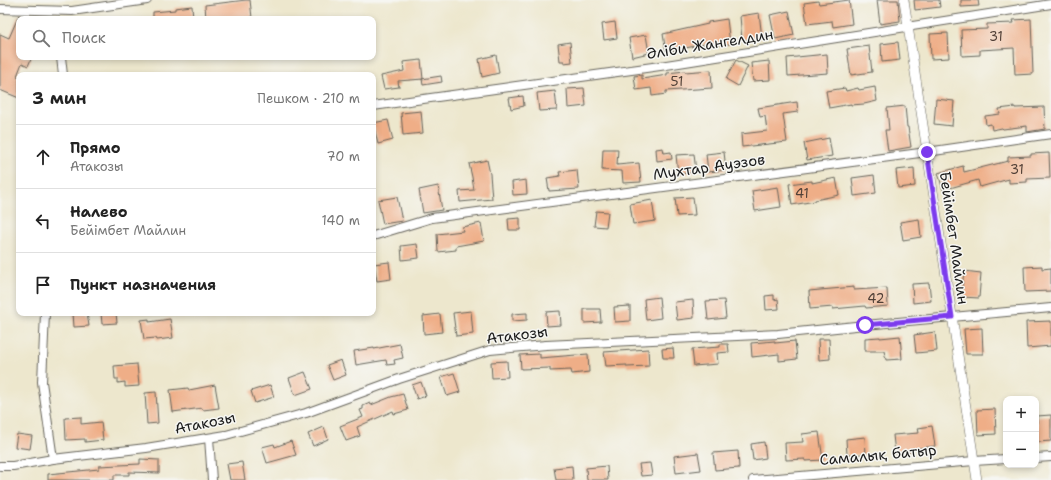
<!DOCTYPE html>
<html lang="ru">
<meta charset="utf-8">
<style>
:root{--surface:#fff;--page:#f2f2f2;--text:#222;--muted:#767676;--line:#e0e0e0}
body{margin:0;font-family:"Shantell Sans",sans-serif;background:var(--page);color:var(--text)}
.controls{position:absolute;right:12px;bottom:12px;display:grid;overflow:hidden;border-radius:8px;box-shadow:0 2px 6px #0003}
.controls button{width:36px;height:36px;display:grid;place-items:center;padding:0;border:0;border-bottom:1px solid var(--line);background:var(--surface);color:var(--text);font:20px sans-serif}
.stop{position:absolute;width:12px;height:12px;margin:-9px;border:3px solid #7c3aed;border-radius:50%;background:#fff}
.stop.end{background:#7c3aed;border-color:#fff;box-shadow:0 1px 4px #0008}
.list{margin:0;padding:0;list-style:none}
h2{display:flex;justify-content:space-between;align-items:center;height:52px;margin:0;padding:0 16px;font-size:17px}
h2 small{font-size:13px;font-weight:400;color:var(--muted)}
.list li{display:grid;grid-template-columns:26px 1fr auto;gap:12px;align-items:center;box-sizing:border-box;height:64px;padding:0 16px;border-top:1px solid var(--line)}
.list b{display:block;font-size:15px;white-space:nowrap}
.list p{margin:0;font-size:13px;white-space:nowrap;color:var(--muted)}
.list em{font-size:13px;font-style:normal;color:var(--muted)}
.icon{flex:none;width:22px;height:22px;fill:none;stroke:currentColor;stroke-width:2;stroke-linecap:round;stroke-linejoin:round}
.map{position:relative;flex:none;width:1051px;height:480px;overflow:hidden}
.search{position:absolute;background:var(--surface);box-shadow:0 2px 6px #0003;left:16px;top:16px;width:360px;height:44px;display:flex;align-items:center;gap:10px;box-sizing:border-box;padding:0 14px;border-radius:8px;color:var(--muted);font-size:15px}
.panel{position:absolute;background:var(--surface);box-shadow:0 2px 6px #0003;left:16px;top:72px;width:360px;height:244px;border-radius:8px}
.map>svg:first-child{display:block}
.building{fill:#efae87}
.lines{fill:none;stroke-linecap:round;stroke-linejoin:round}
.minor-casing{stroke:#65635a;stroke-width:10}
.tertiary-casing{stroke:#65635a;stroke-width:10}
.minor{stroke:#fff;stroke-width:8}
.tertiary{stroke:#fff;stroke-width:9}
.route{stroke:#7c3aed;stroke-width:5}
.labels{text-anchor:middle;stroke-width:3;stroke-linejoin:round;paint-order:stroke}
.number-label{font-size:13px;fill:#514037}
.street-label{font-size:15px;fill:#1c1c1c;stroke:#f6f6f2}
</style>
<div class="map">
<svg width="1051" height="480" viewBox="0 0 1051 480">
<rect width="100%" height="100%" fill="#f6f6f2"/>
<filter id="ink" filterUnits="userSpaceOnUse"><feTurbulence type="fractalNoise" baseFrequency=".025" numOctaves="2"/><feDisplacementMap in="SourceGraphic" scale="8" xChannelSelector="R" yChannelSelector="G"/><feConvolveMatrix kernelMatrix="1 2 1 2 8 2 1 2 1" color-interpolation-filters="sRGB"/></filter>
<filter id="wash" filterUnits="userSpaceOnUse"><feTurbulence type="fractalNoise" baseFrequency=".012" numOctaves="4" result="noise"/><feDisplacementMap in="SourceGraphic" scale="16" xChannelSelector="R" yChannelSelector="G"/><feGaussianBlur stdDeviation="0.9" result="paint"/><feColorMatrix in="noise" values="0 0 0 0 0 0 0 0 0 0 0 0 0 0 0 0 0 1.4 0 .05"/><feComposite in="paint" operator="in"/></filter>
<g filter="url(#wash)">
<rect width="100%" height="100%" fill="#ede7cd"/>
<g id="blocks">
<g class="building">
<path d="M246 0H250L252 18 238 19H206L205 5Z"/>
<path d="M849 0 852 24 833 27 832 21 807 24 804 3 818 1 819 4Z"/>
<path d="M877 0H898L900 21 880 24Z"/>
<path d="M914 0H939L940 7 915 10Z"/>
<path d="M961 0H978L979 6 961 7Z"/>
<path d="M192 6 193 19H153V12L175 10V8Z"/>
<path d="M789 11 794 35 775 39 770 15Z"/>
<path d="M759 13 762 38 742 40 740 16Z"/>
<path d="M19 15V57H32L28 66 22 63 17 76 19 77V98L0 90V34L9 38Z"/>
<path d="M727 19 730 44 710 46V43L666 52 663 34 708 24V22Z"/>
<path d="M1031 19 1033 74 1015 75 1014 48 980 50V55L962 56 961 30 987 29V24L1014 23 1013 20Z"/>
<path d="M615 22 617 38 604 40 602 24Z"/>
<path d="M948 33 949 58 931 59 930 34Z"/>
<path d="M646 35 649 53 632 57 629 38Z"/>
<path d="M570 42 572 62 564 63V61H560L558 44Z"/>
<path d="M898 42 900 60 882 62 881 44Z"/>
<path d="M869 46 872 72 851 75 847 49Z"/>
<path d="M827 54 828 73 788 76 787 58Z"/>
<path d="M496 55 499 73 482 77 479 59Z"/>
<path d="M421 60 423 79 398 81 399 87 384 89 381 76 404 71 403 62Z"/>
<path d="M736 60 748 66 738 86 726 79Z"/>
<path d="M769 61 770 80 753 81 751 63Z"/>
<path d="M711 70 712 88 666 91V94L652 96 651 88 636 90 634 76 642 75V79L667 75V73L685 71V72Z"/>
<path d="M441 76 442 82 423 85 422 79Z"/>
<path d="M875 87 877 101 864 104 851 105V104L829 108 826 91 845 88 846 91 858 88 859 90Z"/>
<path d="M584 88 586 106 568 108 567 89Z"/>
<path d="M555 91 557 110 539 111 537 93Z"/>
<path d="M523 96 524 106 511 109 509 98Z"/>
<path d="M936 99 954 101 952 126 934 124Z"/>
<path d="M797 102 798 112 783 114 787 142 742 147 741 134 767 131 765 116 760 117 758 108Z"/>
<path d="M905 106 907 127H908L911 147 888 151 885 130H889L887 108Z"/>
<path d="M1015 107V108L1044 107 1045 129 1027 132V126L1003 129 1002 128 992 130 991 124 986 125 985 116 1000 114 999 109Z"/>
<path d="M421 111 423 133 403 135 401 113Z"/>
<path d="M388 120 393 140 378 144 373 123Z"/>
<path d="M829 138 832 156 807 160 804 143Z"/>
<path d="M663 148 664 153 671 152 672 159 657 161 656 149Z"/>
<path d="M603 149H618L617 165 639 163 641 182 623 183 622 171 602 170Z"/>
<path d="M724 152 726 170 708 172 706 154Z"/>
<path d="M1049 153 1050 178 1027 179V182L1009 183V179L980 187 978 180 943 190 938 173 963 166 964 172 1008 161V157L1031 156V154Z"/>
<path d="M694 154 696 172 678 174 676 155Z"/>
<path d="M487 160 490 174 492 199 460 202 459 191 474 190 472 177 469 164Z"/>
<path d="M914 168 915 186 898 188 896 170Z"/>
<path d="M577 170 579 189 549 191 547 178 560 176 559 172Z"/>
<path d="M874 175 876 193 854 196 852 178Z"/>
<path d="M836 178 839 195 815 200V201L792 205 789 184 812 181V183Z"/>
<path d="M526 180 527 194 513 195 512 182Z"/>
<path d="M438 186 442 210 423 213 419 190Z"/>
<path d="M778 187 781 207 755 211 752 191Z"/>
<path d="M397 197 402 221 383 224 378 200Z"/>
<path d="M693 197 695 215 677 216 675 198Z"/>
<path d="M652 200 655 221 633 224 630 204Z"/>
<path d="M596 211 608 212 606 227 594 226Z"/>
<path d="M520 218V230H509L508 219Z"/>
<path d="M919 219 921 237 903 240 900 222Z"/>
<path d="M481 223 484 241 456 246V250L438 252 437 234 463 231 462 227Z"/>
<path d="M417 244 419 258 402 260 401 246Z"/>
<path d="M389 262 391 279 377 281 374 264Z"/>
<path d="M1042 266V269L1051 268V291L1025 292 1024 267Z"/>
<path d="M964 271 981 273 979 298 961 297Z"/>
<path d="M929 283 931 301 913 303 912 284Z"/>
<path d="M854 287V290L887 288 888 306 866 308 865 306 833 309V307L810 309 809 291Z"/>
<path d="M774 295V300L778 299 779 309 766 310 765 296Z"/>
<path d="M659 297 661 318 646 320 644 299Z"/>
<path d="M693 300 694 318 677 320 675 302Z"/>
<path d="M724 300 726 318 708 320 706 301Z"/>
<path d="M630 306V321L615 322 614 307Z"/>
<path d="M584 309H600L601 322 584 323Z"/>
<path d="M471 311 473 334 456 336 453 313Z"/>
<path d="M560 311 561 325 547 326 546 312Z"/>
<path d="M73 313H87L89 326 74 327Z"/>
<path d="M101 313H116L117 323 102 324Z"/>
<path d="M527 313V320L512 321V314Z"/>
<path d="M440 314 442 332 424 334 423 316Z"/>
<path d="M149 319V322L170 319 173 338 157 340 156 338 144 339 141 320Z"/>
<path d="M1051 321V346L1027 348 1026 322Z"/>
<path d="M982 328 983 354H966L964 329Z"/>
<path d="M935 332 937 351 916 353 914 335Z"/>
<path d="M900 336 902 359 886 360 884 351H865V338L880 337V338Z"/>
<path d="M818 339H829L830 359 819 360Z"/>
<path d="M775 341V343L795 341 797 359 779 361V354L752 357 751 343Z"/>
<path d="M400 344 403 358 394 360 395 364 387 365 386 360 356 365 354 351 374 348V349Z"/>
<path d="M720 344H728L729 352 717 353 718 364 694 366 692 349 720 347Z"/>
<path d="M673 348 674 358H663L662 349Z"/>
<path d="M648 349 649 366 627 367V365L606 366 604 352Z"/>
<path d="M540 354V358L588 354 589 372 572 374 571 370 550 371V368L521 369 520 355Z"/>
<path d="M341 360 346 375 333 380 327 365Z"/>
<path d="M507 361 508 377 492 378 491 362Z"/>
<path d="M137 364 139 386 125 387V382L118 383V379H115L114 366Z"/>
<path d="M305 372 312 389 295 395 289 378Z"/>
<path d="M454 373 460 392 447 396 441 377Z"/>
<path d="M421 382 426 396 417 399 412 385Z"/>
<path d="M215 385 219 408 203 410 202 408 173 412 170 390 188 388 189 390Z"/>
<path d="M270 385 274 397 255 403 251 391Z"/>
<path d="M156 392 158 423 147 424 145 393Z"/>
<path d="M403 394 408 410 394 414 393 411 357 427 360 436 346 441 340 426 363 417 360 410 363 409V406L370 403 371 405 391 397Z"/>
<path d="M995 409 996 434 978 435 977 410Z"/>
<path d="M1051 415V441L1038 442 1037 416Z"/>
<path d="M81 417V424L101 422 103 440 85 442V439L66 440 65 418Z"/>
<path d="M932 426 935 446 912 449V452L895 453 893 435 919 433 918 428Z"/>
<path d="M324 427 328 439 313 446 308 434Z"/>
<path d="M819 432 823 460 805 461V459L786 460 785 443 803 442 802 434Z"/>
<path d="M17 434 32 436 30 449 15 447Z"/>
<path d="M865 437 866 454 847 455 846 439Z"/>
<path d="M291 441 296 455 267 463 262 447 274 444 275 447Z"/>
<path d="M764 442 766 458 753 460 751 444Z"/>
<path d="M738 451 739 468 715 470 713 453Z"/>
<path d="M698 453 701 470 676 473 674 456Z"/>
<path d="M140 459 159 460V473L129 472V475H114V480H48V474L99 469V466L140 464Z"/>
<path d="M242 462 245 480H230L227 464Z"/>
<path d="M650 463 652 475 641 476 639 464Z"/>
<path d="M572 466 573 480H556L554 468Z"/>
<path d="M607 466 608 480H587L586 468Z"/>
</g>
</g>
</g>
<g filter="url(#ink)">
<use href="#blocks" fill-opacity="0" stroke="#65635a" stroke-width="1"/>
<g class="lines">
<g class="minor-casing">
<g id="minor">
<path d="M0 9 72 11 147 0"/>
<path d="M61 57 63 75"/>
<path d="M373 106 660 66 1051 4"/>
<path d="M373 236 432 218 927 152 1051 134"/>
<path d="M45 313 42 382 53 459"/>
<path d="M209 438 212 480"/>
<path d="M1036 458 1051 457"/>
<path d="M0 466H13L53 459 146 448 226 435 306 413 399 379 490 350 546 345 778 334 865 325 1051 308"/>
<path d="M753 480 974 461 1006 459"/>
</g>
</g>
<g class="tertiary-casing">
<path id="tertiary" d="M904 0 977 480"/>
</g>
<use href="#minor" class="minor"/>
<use href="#tertiary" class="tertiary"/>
</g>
</g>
<g class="lines" filter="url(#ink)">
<path class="route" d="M865 325 952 317 927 152"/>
</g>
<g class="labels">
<g class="number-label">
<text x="996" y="41">31</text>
<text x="677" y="86">51</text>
<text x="1017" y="174">31</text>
<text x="802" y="198">41</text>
<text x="876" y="303">42</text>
</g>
<g class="street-label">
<text transform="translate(710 44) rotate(-9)" y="5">Әліби Жангелдин</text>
<text transform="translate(709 167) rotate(-8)" y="5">Мухтар Ауэзов</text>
<text transform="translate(954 238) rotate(82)" y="5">Бейімбет Майлин</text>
<text transform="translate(517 335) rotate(-7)" y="5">Атакозы</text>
<text transform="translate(205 423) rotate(-11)" y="5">Атакозы</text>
<text transform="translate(878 455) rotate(-5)" y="5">Самалық батыр</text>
</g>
</g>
</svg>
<div class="controls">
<button>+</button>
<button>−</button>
</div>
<div class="stop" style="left:865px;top:325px"></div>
<div class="stop end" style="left:927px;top:152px"></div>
<div class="search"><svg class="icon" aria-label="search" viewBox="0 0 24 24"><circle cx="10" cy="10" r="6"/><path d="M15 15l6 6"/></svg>Поиск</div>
<section class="panel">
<h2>3 мин<small>Пешком · 210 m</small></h2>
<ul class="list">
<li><svg class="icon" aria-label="ahead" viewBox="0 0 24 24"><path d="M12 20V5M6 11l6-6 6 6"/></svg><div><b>Прямо</b><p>Атакозы</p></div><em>70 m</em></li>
<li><svg class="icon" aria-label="left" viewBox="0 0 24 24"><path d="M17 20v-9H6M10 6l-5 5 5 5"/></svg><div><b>Налево</b><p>Бейімбет Майлин</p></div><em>140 m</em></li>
<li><svg class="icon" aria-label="arrive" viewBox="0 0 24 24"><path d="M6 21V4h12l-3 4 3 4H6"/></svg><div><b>Пункт назначения</b></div></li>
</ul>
</section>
</div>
